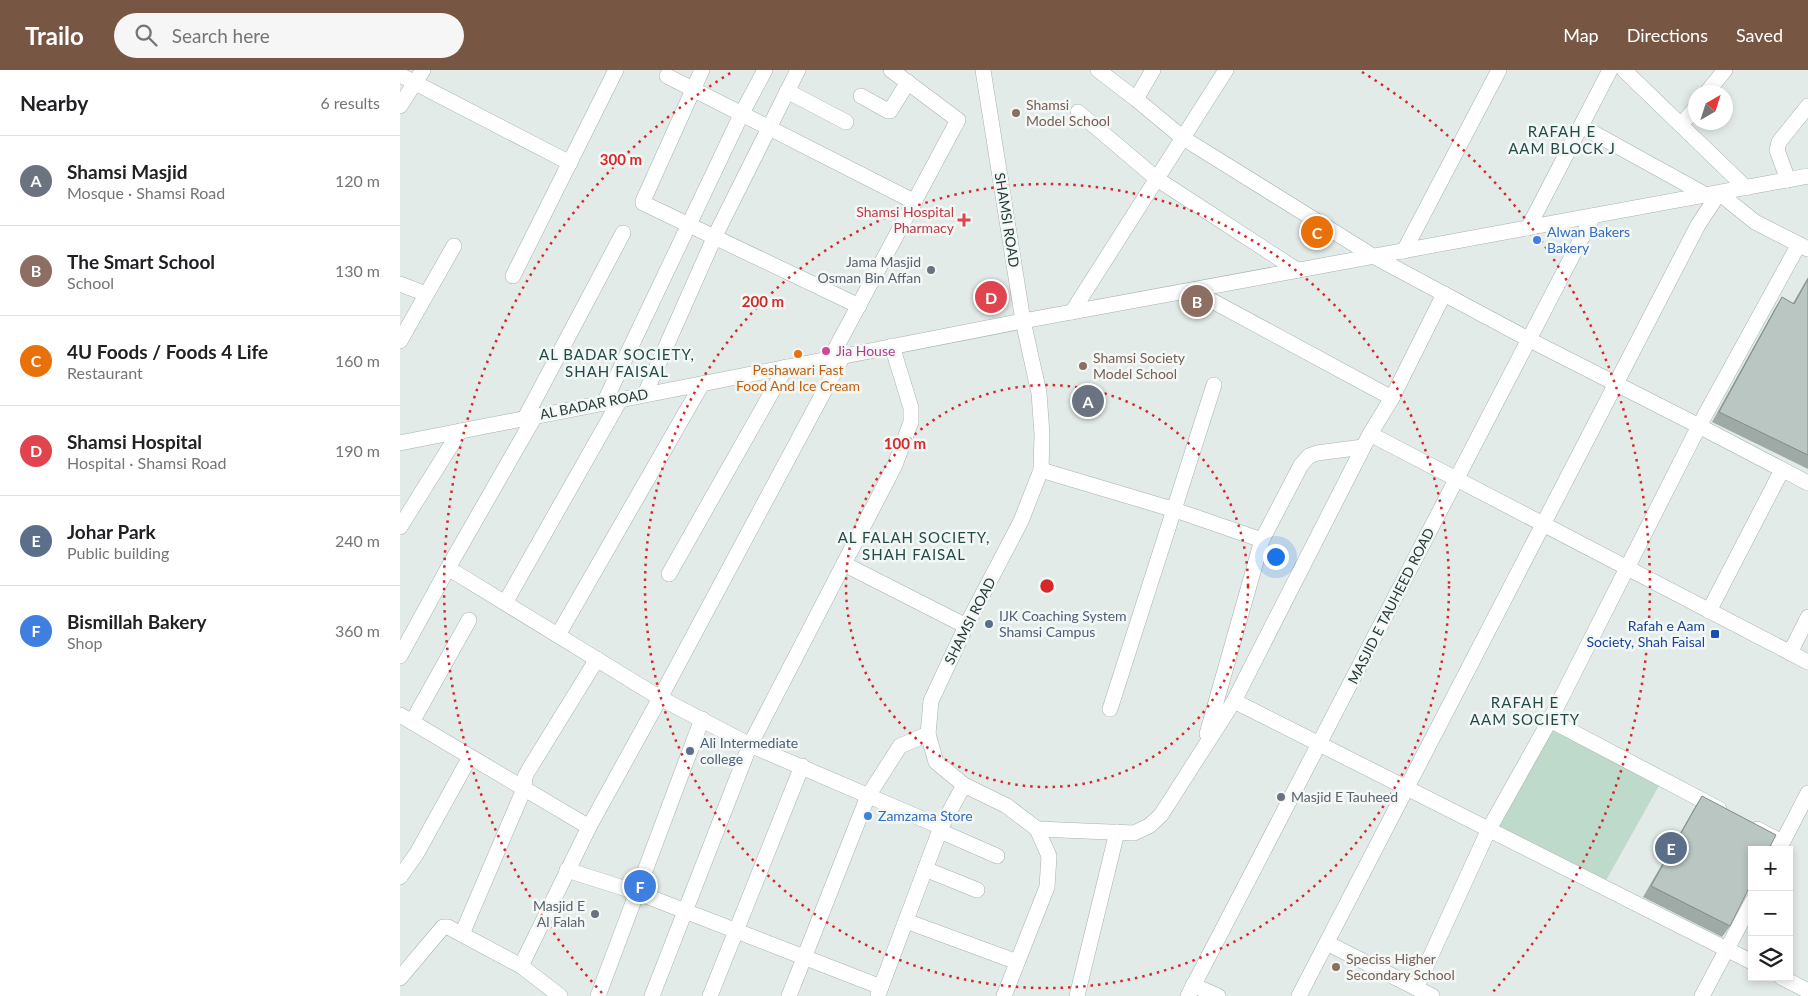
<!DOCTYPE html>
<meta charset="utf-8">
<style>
:root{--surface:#fff;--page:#f6f6f6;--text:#202124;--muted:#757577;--line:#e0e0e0;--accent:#775744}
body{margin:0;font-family:Lato,sans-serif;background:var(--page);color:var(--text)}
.controls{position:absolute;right:15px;bottom:15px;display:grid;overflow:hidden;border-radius:0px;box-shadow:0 2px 8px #0003}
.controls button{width:45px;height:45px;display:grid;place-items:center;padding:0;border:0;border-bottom:1px solid var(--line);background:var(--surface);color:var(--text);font:25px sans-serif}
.compass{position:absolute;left:1288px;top:15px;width:45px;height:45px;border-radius:50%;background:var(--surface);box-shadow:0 2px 8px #0003;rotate:39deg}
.you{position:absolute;left:875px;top:486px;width:18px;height:18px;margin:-12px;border:4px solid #fff;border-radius:50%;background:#1a73e8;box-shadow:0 0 0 8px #1a73e833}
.badge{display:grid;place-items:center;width:32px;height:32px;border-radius:50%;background:var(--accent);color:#fff;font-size:16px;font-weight:700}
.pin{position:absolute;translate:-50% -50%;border:2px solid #fff;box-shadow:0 1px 5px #0006}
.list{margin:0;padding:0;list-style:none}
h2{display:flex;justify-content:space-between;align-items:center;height:65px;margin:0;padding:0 20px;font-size:21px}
h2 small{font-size:16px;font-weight:400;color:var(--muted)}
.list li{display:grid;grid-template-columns:32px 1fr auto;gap:15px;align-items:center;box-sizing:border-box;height:90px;padding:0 20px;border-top:1px solid var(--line)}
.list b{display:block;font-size:19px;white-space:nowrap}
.list p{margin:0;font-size:16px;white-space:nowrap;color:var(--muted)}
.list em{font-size:16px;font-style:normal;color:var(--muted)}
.icon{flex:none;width:28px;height:28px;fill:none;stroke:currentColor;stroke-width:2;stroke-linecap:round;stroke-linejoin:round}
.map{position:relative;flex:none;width:1408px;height:926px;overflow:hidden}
header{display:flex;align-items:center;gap:30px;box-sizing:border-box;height:70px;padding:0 25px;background:var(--accent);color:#fff}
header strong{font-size:24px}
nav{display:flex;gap:28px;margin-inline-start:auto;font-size:18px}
.search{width:350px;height:45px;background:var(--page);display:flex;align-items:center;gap:12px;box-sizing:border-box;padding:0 18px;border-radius:28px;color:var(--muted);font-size:19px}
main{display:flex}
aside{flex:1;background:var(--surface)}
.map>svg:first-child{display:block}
.green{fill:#bedaca}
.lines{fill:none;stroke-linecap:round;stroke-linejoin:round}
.minor-casing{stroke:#a6b2b0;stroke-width:16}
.minor{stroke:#fff;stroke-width:15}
.wall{fill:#9faaa7}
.building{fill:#b9c6c2;stroke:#828b88}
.ring{fill:none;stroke:#d62828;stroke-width:2.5;stroke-dasharray:2.5 5}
.education-dot{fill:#8d6e63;stroke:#f3f8f6;stroke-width:2}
.health-dot{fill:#e0444e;stroke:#f3f8f6;stroke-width:2}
.shop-dot{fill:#3f7fe0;stroke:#f3f8f6;stroke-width:2}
.worship-dot{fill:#6b7280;stroke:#f3f8f6;stroke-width:2}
.hotel-dot{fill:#d1479c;stroke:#f3f8f6;stroke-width:2}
.food-dot{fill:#e8710a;stroke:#f3f8f6;stroke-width:2}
.service-dot{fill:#5c6f8a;stroke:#f3f8f6;stroke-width:2}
.transit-dot{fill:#1a4fb4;stroke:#f3f8f6;stroke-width:2}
.labels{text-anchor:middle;stroke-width:5;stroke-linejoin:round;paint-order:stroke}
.education-label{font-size:14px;fill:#785e54;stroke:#f3f8f6;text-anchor:start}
.health-label{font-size:14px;fill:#be3a42;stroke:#f3f8f6;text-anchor:end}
.street-label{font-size:14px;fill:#253a38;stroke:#f3f8f6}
.shop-label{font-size:14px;fill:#366cbe;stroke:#f3f8f6;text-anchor:start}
.worship-label{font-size:14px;fill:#5b616d;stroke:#f3f8f6;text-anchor:end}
.hotel-label{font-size:14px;fill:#b23c85;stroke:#f3f8f6;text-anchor:start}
.food-label{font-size:14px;fill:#c56008;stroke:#f3f8f6}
.service-label{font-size:14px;fill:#4e5e75;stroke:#f3f8f6;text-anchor:start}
.transit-label{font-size:14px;fill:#164399;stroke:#f3f8f6;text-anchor:end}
.neighbourhood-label{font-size:15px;letter-spacing:1px;fill:#234a47;stroke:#f3f8f6}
.centre{fill:#d62828;stroke:#f3f8f6;stroke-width:2.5}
.ring-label{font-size:15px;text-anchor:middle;font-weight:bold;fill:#d62828;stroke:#f3f8f6;stroke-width:5;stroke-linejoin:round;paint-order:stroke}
</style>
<header>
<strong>Trailo</strong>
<div class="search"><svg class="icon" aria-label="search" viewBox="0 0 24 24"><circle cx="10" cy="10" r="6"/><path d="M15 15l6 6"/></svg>Search here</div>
<nav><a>Map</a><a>Directions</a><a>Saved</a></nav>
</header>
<main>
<aside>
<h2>Nearby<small>6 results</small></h2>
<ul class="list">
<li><span class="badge" style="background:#6b7280">A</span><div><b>Shamsi Masjid</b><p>Mosque · Shamsi Road</p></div><em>120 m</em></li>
<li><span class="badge" style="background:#8d6e63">B</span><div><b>The Smart School</b><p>School</p></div><em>130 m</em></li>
<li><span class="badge" style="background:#e8710a">C</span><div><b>4U Foods / Foods 4 Life</b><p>Restaurant</p></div><em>160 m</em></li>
<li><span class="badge" style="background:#e0444e">D</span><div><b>Shamsi Hospital</b><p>Hospital · Shamsi Road</p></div><em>190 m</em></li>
<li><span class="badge" style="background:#5c6f8a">E</span><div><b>Johar Park</b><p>Public building</p></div><em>240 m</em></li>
<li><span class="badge" style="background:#3f7fe0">F</span><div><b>Bismillah Bakery</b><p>Shop</p></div><em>360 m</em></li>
</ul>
</aside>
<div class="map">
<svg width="1408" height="926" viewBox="0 0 1408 926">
<rect width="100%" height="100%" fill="#e3ebe9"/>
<path class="green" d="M1152 654 1260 714 1204 814 1095 761Z"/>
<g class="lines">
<g class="minor-casing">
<g id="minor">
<path d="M302 0 243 131V133L459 236"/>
<path d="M583 0 623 251 639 323 642 364 641 400 621 451 566 556 531 631 528 664 536 692 564 715 607 736 637 759 649 786 647 817 604 926"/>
<path d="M698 0 736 29 783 68 973 186 1128 269 1299 356 1408 413"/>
<path d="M1224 0 1346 118"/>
<path d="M0 5 170 93"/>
<path d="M267 6 515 132"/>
<path d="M387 21 446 52"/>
<path d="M1307 22 1325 0"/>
<path d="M461 26 488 41H490L508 12"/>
<path d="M736 29 753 0"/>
<path d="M0 36 23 0"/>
<path d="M678 42 757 109 897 200"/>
<path d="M1281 55 1296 37"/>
<path d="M1181 56 1306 125"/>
<path d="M1388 110 1377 80 1379 72 1408 36"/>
<path d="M1128 158 1210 0"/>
<path d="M1004 181 1099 0"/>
<path d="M113 206 216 0"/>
<path d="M0 214 26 224"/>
<path d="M792 220 992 328"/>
<path d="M672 242 826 0"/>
<path d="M0 271 54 176"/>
<path d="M430 289 558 50 491 0"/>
<path d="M245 324 315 166 398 0"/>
<path d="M204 333 342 43 365 0"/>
<path d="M125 348 223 163"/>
<path d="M970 364 1408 592"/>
<path d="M0 373 623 251 1408 106"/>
<path d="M641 400 775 440 862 470"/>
<path d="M0 457 60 361"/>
<path d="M444 494 566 556"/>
<path d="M48 498 260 628 350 675 541 757"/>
<path d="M269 504 386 297"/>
<path d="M105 533 220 330"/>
<path d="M1309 541 1382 400"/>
<path d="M158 565 302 314"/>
<path d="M1390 583 1408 547"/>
<path d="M0 586 48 498 135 346"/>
<path d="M834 631 1352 892"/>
<path d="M710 639 814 315"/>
<path d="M0 645 189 757"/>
<path d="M1150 650 1319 739"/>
<path d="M12 652 69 550"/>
<path d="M807 664 862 470 901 395 909 386 917 383 963 377"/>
<path d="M637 759 734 763 749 756 761 745 834 631 970 364 992 328 1044 224"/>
<path d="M1357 759 1382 772"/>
<path d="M540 761 597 786"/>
<path d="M1379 779 1408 723"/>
<path d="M525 799 577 820"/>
<path d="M167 800 236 822 481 917"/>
<path d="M0 807 17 783 70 687"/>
<path d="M506 851 617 892"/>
<path d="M62 864 124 719 125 707 128 701 197 589"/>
<path d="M927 873 1032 926"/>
<path d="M121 896 189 757 260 628 443 286"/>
<path d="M1381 907 1408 921"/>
<path d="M0 908 43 857H48L121 896 160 926"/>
<path d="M793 915 818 926"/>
<path d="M1016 918 1089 759 1150 650 1299 356 1399 174"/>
<path d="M478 925 541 757 564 715"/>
<path d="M198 926 302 649"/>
<path d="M252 926 350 675 495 395 511 352V338L492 276"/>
<path d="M310 926 402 696"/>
<path d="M389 926 468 726 500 676 528 664"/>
<path d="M677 926 717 762"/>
<path d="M788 926 1193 146"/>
<path d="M899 926 1298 155 1319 123 1355 152 1408 179"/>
<path d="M1302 926 1352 832"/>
</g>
</g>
<use href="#minor" class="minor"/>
</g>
<g class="wall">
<path d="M1408 207V399L1312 352 1375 238 1382 227 1393 233Z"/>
<path d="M1302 726 1330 856 1322 867 1243 827 1295 737Z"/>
</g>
<g class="building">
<path d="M1408 209V385L1319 342 1382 227 1394 234Z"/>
<path d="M1302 726 1376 765 1368 780H1352V812L1330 856 1251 816Z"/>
</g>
<g class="ring">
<circle cx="647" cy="516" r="201"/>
<circle cx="647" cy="516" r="402"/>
<path d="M202 923A603 603 0 0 1 332 2M962 2A603 603 0 0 1 1092 923"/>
</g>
<g class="education-dot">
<circle cx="616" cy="43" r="5"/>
<circle cx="683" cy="296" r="5"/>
<circle cx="936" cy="897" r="5"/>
</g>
<path class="health-dot" d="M561.5 142.5h5v5h5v5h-5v5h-5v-5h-5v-5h5z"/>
<g class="shop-dot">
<circle cx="1137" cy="170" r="5"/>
<circle cx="468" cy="746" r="5"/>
</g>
<g class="worship-dot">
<circle cx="531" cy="200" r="5"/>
<circle cx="881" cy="727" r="5"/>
<circle cx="195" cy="844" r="5"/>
</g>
<circle class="hotel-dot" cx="426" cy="281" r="5"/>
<circle class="food-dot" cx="398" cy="284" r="5"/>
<g class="service-dot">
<circle cx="589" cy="554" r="5"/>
<circle cx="290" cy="681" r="5"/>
</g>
<rect class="transit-dot" x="1310" y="559" width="10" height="10" rx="2.5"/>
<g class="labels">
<g class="education-label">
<text x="626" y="40">Shamsi<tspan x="626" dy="16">Model School</tspan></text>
<text x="693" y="293">Shamsi Society<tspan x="693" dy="16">Model School</tspan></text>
<text x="946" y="894">Speciss Higher<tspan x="946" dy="16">Secondary School</tspan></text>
</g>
<g class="health-label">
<text x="554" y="147">Shamsi Hospital<tspan x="554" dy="16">Pharmacy</tspan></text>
</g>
<g class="street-label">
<text transform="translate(607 150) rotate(81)" y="5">SHAMSI ROAD</text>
<text transform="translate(194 334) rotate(-11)" y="5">AL BADAR ROAD</text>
<text transform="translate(991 536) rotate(-63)" y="5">MASJID E TAUHEED ROAD</text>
<text transform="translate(570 551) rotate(-63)" y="5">SHAMSI ROAD</text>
</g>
<g class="shop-label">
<text x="1147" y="167">Alwan Bakers<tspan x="1147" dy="16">Bakery</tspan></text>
<text x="478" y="751">Zamzama Store</text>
</g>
<g class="worship-label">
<text x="521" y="197">Jama Masjid<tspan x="521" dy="16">Osman Bin Affan</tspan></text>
<text x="891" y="732" text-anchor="start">Masjid E Tauheed</text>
<text x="185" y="841">Masjid E<tspan x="185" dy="16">Al Falah</tspan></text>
</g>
<g class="hotel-label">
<text x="436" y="286">Jia House</text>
</g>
<g class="food-label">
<text x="398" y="305">Peshawari Fast<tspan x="398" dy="16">Food And Ice Cream</tspan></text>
</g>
<g class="service-label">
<text x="599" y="551">IJK Coaching System<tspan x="599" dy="16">Shamsi Campus</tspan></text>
<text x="300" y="678">Ali Intermediate<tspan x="300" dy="16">college</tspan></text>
</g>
<g class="transit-label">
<text x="1305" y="561">Rafah e Aam<tspan x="1305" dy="16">Society, Shah Faisal</tspan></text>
</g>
<g class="neighbourhood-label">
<text x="1162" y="67">RAFAH E<tspan x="1162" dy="17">AAM BLOCK J</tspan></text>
<text x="217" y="290">AL BADAR SOCIETY,<tspan x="217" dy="17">SHAH FAISAL</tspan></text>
<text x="514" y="473">AL FALAH SOCIETY,<tspan x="514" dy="17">SHAH FAISAL</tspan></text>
<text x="1125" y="638">RAFAH E<tspan x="1125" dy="17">AAM SOCIETY</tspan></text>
</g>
</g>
<circle cx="647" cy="516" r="8" class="centre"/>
<g class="ring-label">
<text x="221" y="95">300 m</text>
<text x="363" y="237">200 m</text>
<text x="505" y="379">100 m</text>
</g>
</svg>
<div class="controls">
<button>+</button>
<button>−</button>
<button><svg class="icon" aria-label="layers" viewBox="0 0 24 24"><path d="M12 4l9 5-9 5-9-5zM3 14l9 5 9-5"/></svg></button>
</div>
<svg class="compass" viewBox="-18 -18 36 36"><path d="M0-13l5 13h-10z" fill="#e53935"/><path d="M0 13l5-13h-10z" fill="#757577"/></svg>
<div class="you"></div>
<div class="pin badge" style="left:688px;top:331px;background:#6b7280">A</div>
<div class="pin badge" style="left:797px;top:231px;background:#8d6e63">B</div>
<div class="pin badge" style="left:917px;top:162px;background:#e8710a">C</div>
<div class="pin badge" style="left:591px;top:227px;background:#e0444e">D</div>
<div class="pin badge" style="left:1271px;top:778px;background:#5c6f8a">E</div>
<div class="pin badge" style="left:240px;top:816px;background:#3f7fe0">F</div>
</div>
</main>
